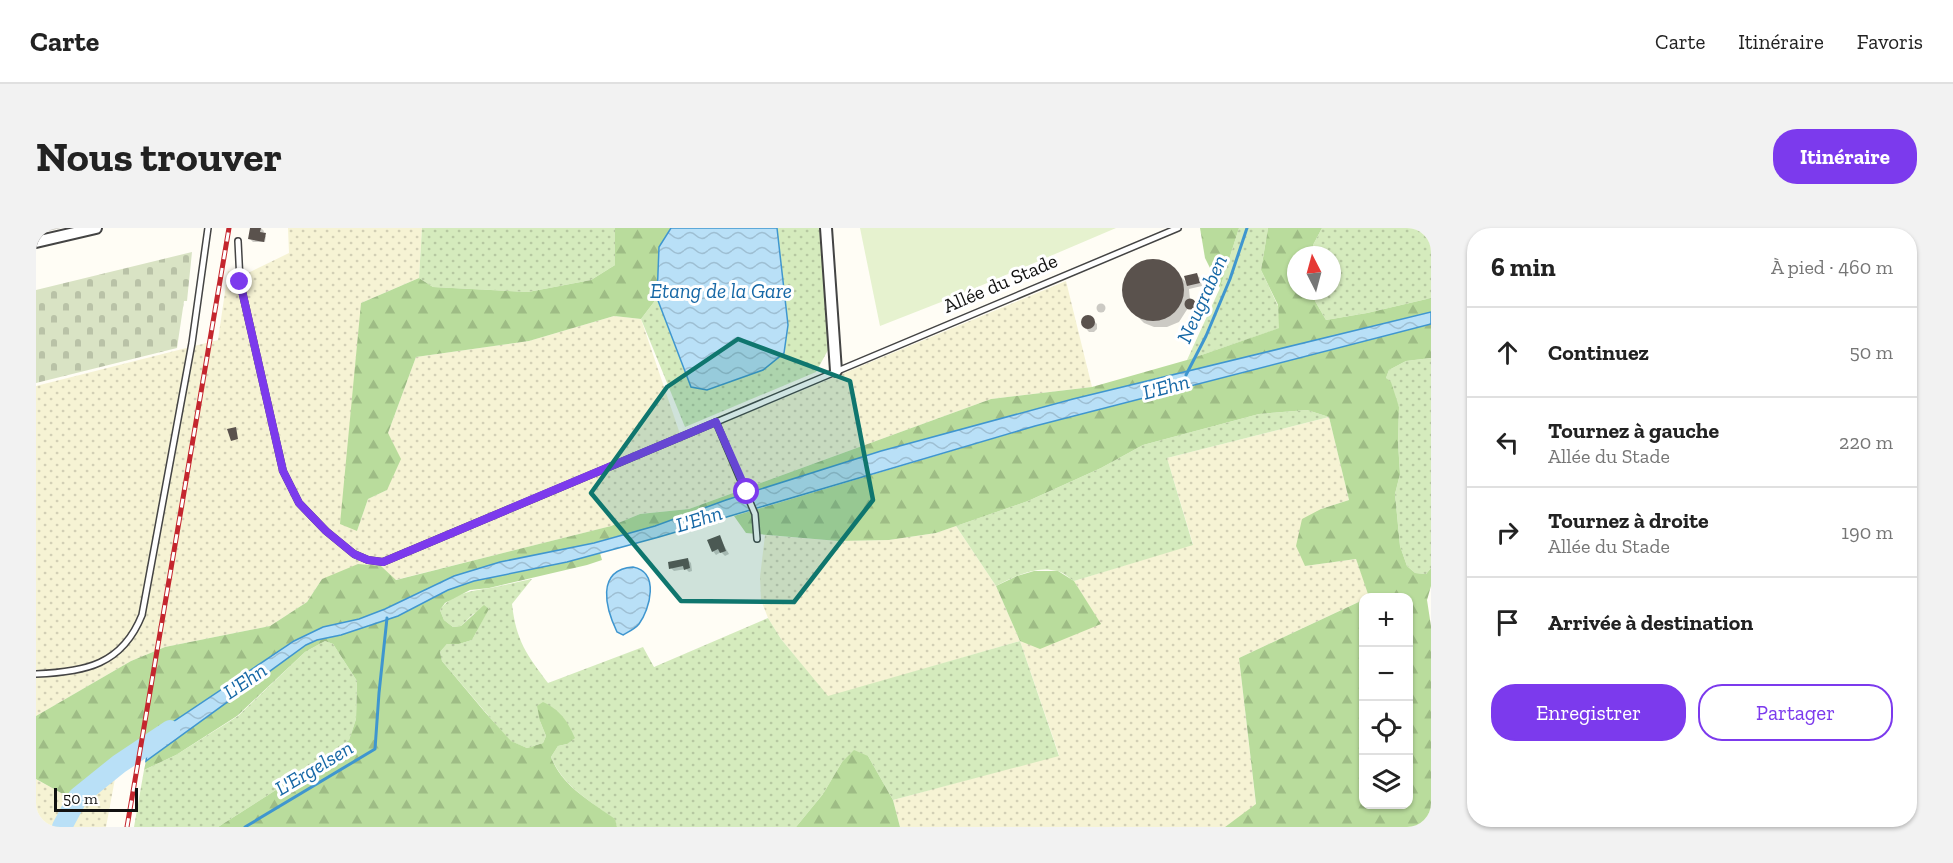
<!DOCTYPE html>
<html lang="fr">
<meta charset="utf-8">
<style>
:root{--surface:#fff;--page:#f2f2f2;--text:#222;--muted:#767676;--line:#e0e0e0;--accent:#7c3aed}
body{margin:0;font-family:"Zilla Slab",serif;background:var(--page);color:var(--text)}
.controls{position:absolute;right:18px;bottom:18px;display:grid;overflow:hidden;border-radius:12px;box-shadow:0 2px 4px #0004}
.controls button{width:54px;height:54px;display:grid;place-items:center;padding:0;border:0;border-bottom:2px solid var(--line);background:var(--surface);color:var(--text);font:30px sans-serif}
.compass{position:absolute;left:1251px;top:18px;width:54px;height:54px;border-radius:50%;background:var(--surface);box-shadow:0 2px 4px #0004;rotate:354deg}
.scale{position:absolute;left:18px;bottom:15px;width:84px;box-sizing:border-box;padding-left:6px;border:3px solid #111;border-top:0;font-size:16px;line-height:21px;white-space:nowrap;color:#111;-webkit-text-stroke:4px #fff;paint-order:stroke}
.stop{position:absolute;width:18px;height:18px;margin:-14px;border:4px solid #7c3aed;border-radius:50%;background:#fff}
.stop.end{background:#7c3aed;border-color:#fff;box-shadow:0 2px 6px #0008}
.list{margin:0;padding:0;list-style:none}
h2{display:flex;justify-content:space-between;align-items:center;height:78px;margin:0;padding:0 24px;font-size:26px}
h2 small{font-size:20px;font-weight:400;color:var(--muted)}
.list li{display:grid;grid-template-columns:39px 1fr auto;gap:18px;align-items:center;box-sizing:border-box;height:90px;padding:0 24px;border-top:2px solid var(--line)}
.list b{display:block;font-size:22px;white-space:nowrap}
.list p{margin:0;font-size:20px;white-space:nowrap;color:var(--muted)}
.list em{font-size:20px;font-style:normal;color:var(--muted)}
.actions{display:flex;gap:12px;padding:18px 24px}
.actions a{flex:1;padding:14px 0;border:2px solid var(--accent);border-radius:24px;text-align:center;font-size:21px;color:var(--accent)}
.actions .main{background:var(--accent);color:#fff}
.icon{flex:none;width:33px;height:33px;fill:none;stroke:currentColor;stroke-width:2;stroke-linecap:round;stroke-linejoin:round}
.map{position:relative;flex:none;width:1395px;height:599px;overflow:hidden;border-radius:24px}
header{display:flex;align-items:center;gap:36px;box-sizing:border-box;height:84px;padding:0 30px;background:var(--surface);border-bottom:2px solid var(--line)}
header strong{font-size:28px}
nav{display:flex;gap:33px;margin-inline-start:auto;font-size:21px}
.intro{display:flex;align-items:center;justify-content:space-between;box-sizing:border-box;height:144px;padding:0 36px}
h1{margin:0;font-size:42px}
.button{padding:15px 27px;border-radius:24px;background:var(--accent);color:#fff;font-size:21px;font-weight:700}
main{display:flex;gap:36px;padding:0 36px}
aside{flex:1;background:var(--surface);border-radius:24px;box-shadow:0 2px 4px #0004}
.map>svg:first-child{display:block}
.farmland{fill:url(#farmland-dots)}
.grass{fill:url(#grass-dots)}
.forest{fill:url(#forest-firs)}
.cemetery{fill:url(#cemetery-stones)}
.pitch{fill:#e6f2cf}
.water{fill:url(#water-waves);stroke:#3f96cf;stroke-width:1.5}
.shadow{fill:#0003}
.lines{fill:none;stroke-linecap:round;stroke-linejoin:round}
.stream{stroke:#3f96cf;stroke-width:3}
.river{stroke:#b9e0f7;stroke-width:20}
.building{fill:#5a524d}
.lane-casing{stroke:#444;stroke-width:8}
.street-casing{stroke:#444;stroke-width:14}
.lane{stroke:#fff;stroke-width:5}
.street{stroke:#fff;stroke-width:10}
.rail-casing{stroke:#c4262e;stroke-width:5}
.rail{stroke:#fff;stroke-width:3;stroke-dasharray:9;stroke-linecap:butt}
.route{stroke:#7c3aed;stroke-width:8}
.marked{fill:#0f766e;fill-opacity:0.2;stroke:#0f766e;stroke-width:4.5;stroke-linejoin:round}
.labels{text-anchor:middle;stroke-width:6;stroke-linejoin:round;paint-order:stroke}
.street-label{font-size:20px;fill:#111;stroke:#fff}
.water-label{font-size:21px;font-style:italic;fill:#1768a6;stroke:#fff}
</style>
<header>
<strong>Carte</strong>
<nav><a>Carte</a><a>Itinéraire</a><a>Favoris</a></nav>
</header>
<div class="intro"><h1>Nous trouver</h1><a class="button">Itinéraire</a></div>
<main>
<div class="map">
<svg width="1395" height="599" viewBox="0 0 1395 599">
<defs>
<pattern id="farmland-dots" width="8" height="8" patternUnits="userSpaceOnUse" patternTransform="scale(1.5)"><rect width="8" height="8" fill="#f6f3d4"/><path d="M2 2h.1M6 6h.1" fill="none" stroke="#d2cfb5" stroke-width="1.8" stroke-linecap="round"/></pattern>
<pattern id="grass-dots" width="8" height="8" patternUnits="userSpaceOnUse" patternTransform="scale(1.5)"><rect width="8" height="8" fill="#d5ebbd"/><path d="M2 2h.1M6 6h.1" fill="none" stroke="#b6c8a1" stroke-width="1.8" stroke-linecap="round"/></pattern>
<pattern id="forest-firs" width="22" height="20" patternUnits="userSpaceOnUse" patternTransform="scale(1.5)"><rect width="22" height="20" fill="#b9dc9c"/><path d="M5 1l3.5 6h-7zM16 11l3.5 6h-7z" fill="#9ebc85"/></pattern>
<pattern id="cemetery-stones" width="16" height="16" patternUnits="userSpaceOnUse" patternTransform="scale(1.5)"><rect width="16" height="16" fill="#d9e3c4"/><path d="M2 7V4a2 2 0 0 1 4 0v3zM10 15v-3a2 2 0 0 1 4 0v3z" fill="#b9c2a7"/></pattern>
<pattern id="water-waves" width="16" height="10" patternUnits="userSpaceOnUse" patternTransform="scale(1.5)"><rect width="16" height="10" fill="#b9e0f7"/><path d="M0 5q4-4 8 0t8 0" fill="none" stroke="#9ebfd3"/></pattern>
</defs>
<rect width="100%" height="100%" fill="#fffdf5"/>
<g class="farmland">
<path d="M252 0H386L383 50 325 75 321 303 332 271 351 262 352 205 380 129 493 113 578 88 605 91 646 212 1030 53 1056 159 955 171 653 281 604 286 575 298 359 352 345 338 286 351 271 374 234 398 129 419 95 433 0 488V158L182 112 192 43 210 46 253 25Z"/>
<path d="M1293 189 1313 272 1285 281 1269 338 1320 331 1334 369 1328 370 1327 372 1203 430 1220 577 1189 599H864L857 572 1023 527 984 413 792 469 745 411 732 390 725 372 724 349 729 307 802 313 853 312 900 305 920 298 960 358 984 413 1064 396 1038 353 1157 316 1131 230Z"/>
<path d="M81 540 70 599H0V551L43 575Z"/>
</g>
<g class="grass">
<path d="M386 0H581L579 37 555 52 492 64 397 59 383 50Z"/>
<path d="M741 0H785L792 84V122L780 144 649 199 605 91 621 70 655 159 748 125 752 97Z"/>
<path d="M1203 0H1232L1225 42 1242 78 1244 100 1151 132 1184 60Z"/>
<path d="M1286 0H1395V70L1331 85 1290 92 1279 73 1278 63H1296V27H1277V17Z"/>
<path d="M1395 130V340L1390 346 1379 345 1371 338 1364 318 1359 266 1364 246 1362 214 1363 179 1350 150 1353 142 1370 133Z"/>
<path d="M1271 182 1293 189 1131 230 1157 317 1038 353C1033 350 1027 344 1021 343 1000 337 978 349 960 358L920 298 992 273 1065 240 1107 217 1223 186Z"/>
<path d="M496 351 476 376C480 413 491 427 512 455L607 419 618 439 732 390 745 411 792 468 984 413 1023 528 857 572 832 528 806 534 787 566 760 599H581L578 591C554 573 527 558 515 529L522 518 531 516 504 493 510 508 507 515 491 520 474 513 406 433 404 424 411 416H423L436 412 453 380 437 386 425 398 417 399 408 392 404 382C416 365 436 363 454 360 468 357 482 354 496 351Z"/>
<path d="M289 413 297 416 321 453 320 491 313 512 282 535 182 599H98L108 542 140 527 202 488 269 424Z"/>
</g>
<g class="forest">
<path d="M579 0H635L623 19 621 70 605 91 578 88 493 113 380 129 352 205 365 231 351 262 332 271 321 303 304 296 325 75 383 50 397 59 492 64 555 52 579 37Z"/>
<path d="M1164 0H1203L1184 60 1169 30Z"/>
<path d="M1232 0H1286L1277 17V27H1260V63H1278L1279 73 1290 92 1331 85 1395 70V84L1037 171 845 223 691 272 619 298 558 315 464 334 418 348 349 381 323 391 287 399 258 413 113 510 43 575 0 551V488L95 433 129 419 234 398 271 374 286 351 322 336 345 338 360 352 575 298 604 286 653 281 955 171 1056 159 1151 132 1243 100 1242 77 1225 42Z"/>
<path d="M1395 96V130L1370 133 1353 142 1350 150 1355 154 1363 179 1362 214 1364 246 1359 266 1364 318 1371 338 1379 345 1390 346 1395 340V358L1391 372 1395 398V599H1189L1220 576 1203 430 1327 372 1328 576H1372V370L1333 369 1320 331 1269 338 1260 318 1266 291 1285 281 1313 272 1293 189 1271 182 1223 186 1107 217 1065 240 992 273 900 305 853 312 802 313 710 305 698 288 999 198Z"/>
<path d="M564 325 566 332 551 337 453 360 434 362 409 375 404 382 408 392 417 399 425 398 448 377 453 381 436 412 423 416H411L404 424 406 433 448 483 475 513 491 520 507 515 510 508 504 493 501 478 507 474C524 482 531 492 539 510L531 516 522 518 515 529C526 558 554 573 579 591L581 599H182L282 535 313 512 320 491 321 453 297 416 289 413 269 424 201 488 140 527 108 542 110 533 270 417 281 412 305 407 362 388 412 362 438 353Z"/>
<path d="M998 343H1022L1038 353 1065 396 1004 421 984 413 960 358 981 348Z"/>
<path d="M818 522 832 528 857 572 864 599H760L787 566 806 534Z"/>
</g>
<path class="cemetery" d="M156 24 151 73H148L141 120 0 155V62Z"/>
<path class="pitch" d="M824 0H1080L923 67 844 98Z"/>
<g class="water">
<path d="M635 0H741L752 97 748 125 727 142 671 162 655 159 621 70 623 19Z"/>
<path d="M1395 84V96L999 198 623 309 531 334 438 353 412 362 362 388 305 407 281 412 270 417 110 533 113 510 258 413 287 399 323 391 349 381 418 348 464 334 558 315 619 298 690 272 845 223 1037 171Z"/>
<path d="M597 339C624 344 614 381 603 396 599 401 592 404 587 407L581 404C570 381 559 342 597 339Z"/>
</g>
<g class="shadow">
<path d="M0 0H25L0 6Z"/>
<path d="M216 0H225L228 3 227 6 230 8 229 14H217L214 11Z"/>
<path d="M1110 33H1120L1132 36 1151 55 1161 47 1164 50 1166 58 1153 61 1154 72 1161 77 1160 81 1157 82 1152 80 1143 94 1131 99H1118L1108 95 1092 79 1088 69 1087 58 1091 48 1097 40Z"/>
<circle cx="1065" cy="80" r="4.5"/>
<path d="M1050 89H1054L1061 96V101L1058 104H1053L1046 96V92Z"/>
<path d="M686 314 693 326 689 328 685 324 680 327 677 323Z"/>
<path d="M651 331 655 335 656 343 653 344 650 341 638 343 635 340Z"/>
</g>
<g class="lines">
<g class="stream">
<path d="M1150 147 1170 108 1194 51 1211 0"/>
<path d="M209 599 339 521 343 465 351 390"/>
</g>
<path class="river" d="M26 599 42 569 83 536 134 502"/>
</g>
<g class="building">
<path d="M214 0H225L224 4 230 5 228 14 212 11Z"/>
<circle cx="1117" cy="62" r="31"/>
<path d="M1161 45 1164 55 1151 58 1148 48Z"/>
<circle cx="1154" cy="76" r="5.5"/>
<circle cx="1052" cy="94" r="7"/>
<path d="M200 199 202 211 195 213 191 201Z"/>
<path d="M684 307 690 323 684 325 682 321 676 324 671 312Z"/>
<path d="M652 330 654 340 648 342 647 338 633 341 632 334Z"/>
</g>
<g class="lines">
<g class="lane-casing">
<g id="lane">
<path d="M202 13 204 54 247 243 263 275 290 303 318 326 332 332 347 334 1142 0"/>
<path d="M680 194 719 286 721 311"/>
<path d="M0 446C49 444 86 437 106 387L156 115 172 0"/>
</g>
</g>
<g class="street-casing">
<g id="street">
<path d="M790 0 800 143"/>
<path d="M0 14 60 0"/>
</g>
</g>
<use href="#lane" class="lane"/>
<use href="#street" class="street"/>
<g class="rail-casing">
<path id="rail" d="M91 599 193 0"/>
</g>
<use href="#rail" class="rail"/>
</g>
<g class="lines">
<path class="route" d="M204 54 247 243 263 275 290 303 318 326 332 332 347 334 680 194 711 264"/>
</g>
<path class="marked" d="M702 111 814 153 837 272 758 374 645 373 555 265 631 159Z"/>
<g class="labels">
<g class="street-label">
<text transform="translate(964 55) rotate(-23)" y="7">Allée du Stade</text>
</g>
<g class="water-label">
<text x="685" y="70">Etang de la Gare</text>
<text transform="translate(1166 71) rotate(-66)" y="7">Neugraben</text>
<text transform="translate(1130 159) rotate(-15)" y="7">L'Ehn</text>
<text transform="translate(663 291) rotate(-17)" y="7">L'Ehn</text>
<text transform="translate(209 453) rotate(-34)" y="7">L'Ehn</text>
<text transform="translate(278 540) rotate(-31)" y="7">L'Ergelsen</text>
</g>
</g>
</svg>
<div class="controls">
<button>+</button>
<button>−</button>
<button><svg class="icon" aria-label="locate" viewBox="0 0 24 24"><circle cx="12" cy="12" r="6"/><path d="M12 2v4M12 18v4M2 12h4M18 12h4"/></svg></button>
<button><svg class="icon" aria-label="layers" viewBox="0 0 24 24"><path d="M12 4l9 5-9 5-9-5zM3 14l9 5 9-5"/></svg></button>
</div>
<svg class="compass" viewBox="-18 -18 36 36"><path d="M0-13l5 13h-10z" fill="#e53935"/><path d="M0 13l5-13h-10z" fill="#767676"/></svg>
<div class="scale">50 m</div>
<div class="stop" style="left:711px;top:264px"></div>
<div class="stop end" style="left:204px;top:54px"></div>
</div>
<aside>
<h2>6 min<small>À pied · 460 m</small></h2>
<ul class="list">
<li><svg class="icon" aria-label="ahead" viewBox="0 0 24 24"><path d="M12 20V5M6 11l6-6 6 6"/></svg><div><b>Continuez</b></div><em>50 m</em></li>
<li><svg class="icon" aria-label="left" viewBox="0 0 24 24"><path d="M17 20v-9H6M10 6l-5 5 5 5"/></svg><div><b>Tournez à gauche</b><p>Allée du Stade</p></div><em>220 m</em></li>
<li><svg class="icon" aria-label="right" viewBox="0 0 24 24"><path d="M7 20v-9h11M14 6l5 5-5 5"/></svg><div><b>Tournez à droite</b><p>Allée du Stade</p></div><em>190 m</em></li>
<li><svg class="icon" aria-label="arrive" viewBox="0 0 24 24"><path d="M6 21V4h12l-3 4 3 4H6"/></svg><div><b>Arrivée à destination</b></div></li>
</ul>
<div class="actions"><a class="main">Enregistrer</a><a>Partager</a></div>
</aside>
</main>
